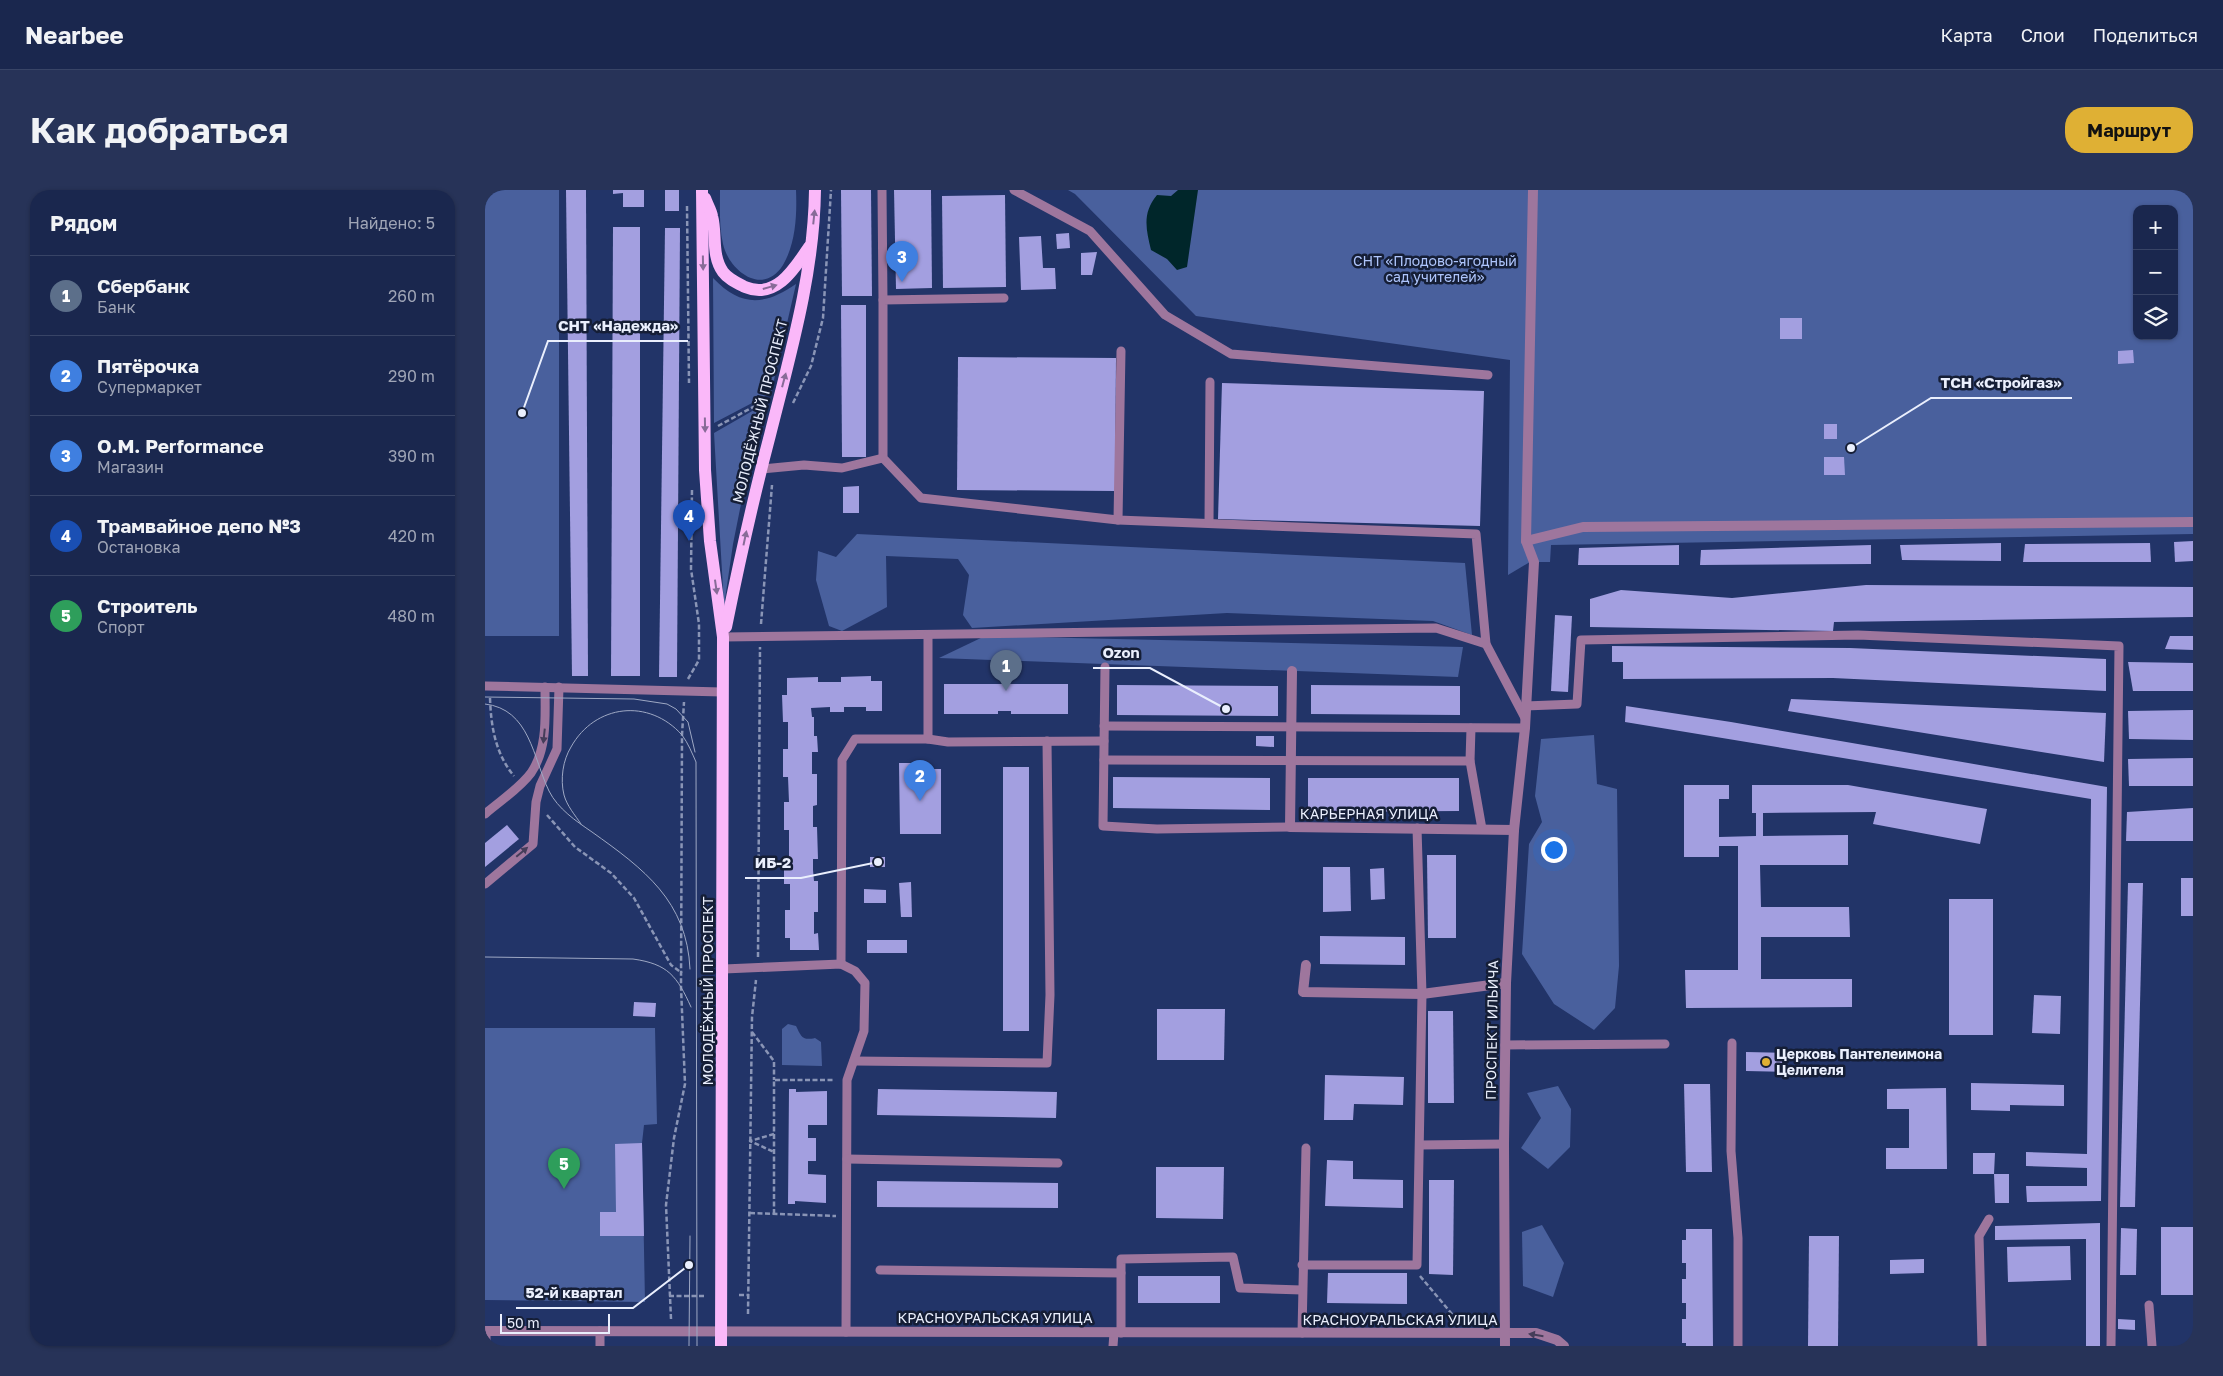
<!DOCTYPE html>
<html lang="ru">
<meta charset="utf-8">
<style>
:root{--surface:#1a274e;--page:#273358;--text:#f1f3f6;--muted:#9fa5b6;--line:#384466;--accent:#dfb034}
body{margin:0;font-family:"Golos Text",sans-serif;background:var(--page);color:var(--text)}
.controls{position:absolute;right:15px;top:15px;display:grid;overflow:hidden;border-radius:10px;box-shadow:0 1px 4px #0004}
.controls button{width:45px;height:45px;display:grid;place-items:center;padding:0;border:0;border-bottom:1px solid var(--line);background:var(--surface);color:var(--text);font:25px sans-serif}
.scale{position:absolute;left:15px;bottom:12px;width:110px;box-sizing:border-box;padding-left:5px;border:2px solid #eaeffd;border-top:0;font-size:14px;line-height:18px;white-space:nowrap;color:#eaeffd;-webkit-text-stroke:4px #151e36;paint-order:stroke}
.you{position:absolute;left:1068px;top:659px;width:18px;height:18px;margin:-12px;border:4px solid #fff;border-radius:50%;background:#1a73e8;box-shadow:0 0 0 8px #1a73e833}
.badge{display:grid;place-items:center;width:32px;height:32px;border-radius:50%;background:var(--accent);color:#fff;font-size:16px;font-weight:700}
.pin{position:absolute;translate:-50% -41px;filter:drop-shadow(0 1px 2px #0008)}
.pin::after{content:'';position:absolute;top:26px;width:18px;height:15px;background:inherit;clip-path:polygon(0 0,100% 0,50% 100%)}
.list{margin:0;padding:0;list-style:none}
h2{display:flex;justify-content:space-between;align-items:center;height:65px;margin:0;padding:0 20px;font-size:21px}
h2 small{font-size:16px;font-weight:400;color:var(--muted)}
.list li{display:grid;grid-template-columns:32px 1fr auto;gap:15px;align-items:center;box-sizing:border-box;height:80px;padding:0 20px;border-top:1px solid var(--line)}
.list b{display:block;font-size:19px;white-space:nowrap}
.list p{margin:0;font-size:16px;white-space:nowrap;color:var(--muted)}
.list em{font-size:16px;font-style:normal;color:var(--muted)}
.icon{flex:none;width:28px;height:28px;fill:none;stroke:currentColor;stroke-width:2;stroke-linecap:round;stroke-linejoin:round}
.map{position:relative;flex:none;width:1708px;height:1156px;overflow:hidden;border-radius:20px}
header{display:flex;align-items:center;gap:30px;box-sizing:border-box;height:70px;padding:0 25px;background:var(--surface);border-bottom:1px solid var(--line)}
header strong{font-size:24px}
nav{display:flex;gap:28px;margin-inline-start:auto;font-size:18px}
.intro{display:flex;align-items:center;justify-content:space-between;box-sizing:border-box;height:120px;padding:0 30px}
h1{margin:0;font-size:35px}
.button{padding:12px 22px;border-radius:20px;background:var(--accent);color:#111;font-size:18px;font-weight:700}
main{display:flex;gap:30px;padding:0 30px}
aside{flex:1;background:var(--surface);border-radius:20px;box-shadow:0 1px 4px #0004}
.map>svg:first-child{display:block}
.green{fill:#49609d;fill-rule:evenodd}
.water{fill:#00262a}
.building{fill:#a39fe0}
.lines{fill:none;stroke-linecap:round;stroke-linejoin:round}
.path{stroke:#8a95b6;stroke-width:2.5;stroke-dasharray:5 2.5;stroke-linecap:butt}
.lane{stroke:#9e769d;stroke-width:9}
.street{stroke:#9e769d;stroke-width:10}
.primary{stroke:#fab8f9;stroke-width:12}
.tram{stroke:#9ea8c4;stroke-width:1}
.oneway{fill:#886b98}
.oneway2{fill:#453d5a}
.poi-dot{fill:#dfb034;stroke:#151e36;stroke-width:2}
.labels{text-anchor:middle;stroke-width:5;stroke-linejoin:round;paint-order:stroke}
.park-label{font-size:14px;fill:#aec5fc;stroke:#151e36}
.street-label{font-size:14px;fill:#eaeffd;stroke:#151e36}
.poi-label{font-size:14px;font-weight:bold;fill:#eaeffd;stroke:#151e36;text-anchor:start}
.leader{fill:none;stroke:#eaeffd;stroke-width:2}
.callout-dot{fill:#eaeffd;stroke:#151e36;stroke-width:2}
.callout-label{font-size:15px;text-anchor:middle;font-weight:bold;fill:#eaeffd;stroke:#151e36;stroke-width:5;stroke-linejoin:round;paint-order:stroke}
</style>
<header>
<strong>Nearbee</strong>
<nav><a>Карта</a><a>Слои</a><a>Поделиться</a></nav>
</header>
<div class="intro"><h1>Как добраться</h1><a class="button">Маршрут</a></div>
<main>
<aside>
<h2>Рядом<small>Найдено: 5</small></h2>
<ul class="list">
<li><span class="badge" style="background:#5c6f8a">1</span><div><b>Сбербанк</b><p>Банк</p></div><em>260 m</em></li>
<li><span class="badge" style="background:#3f7fe0">2</span><div><b>Пятёрочка</b><p>Супермаркет</p></div><em>290 m</em></li>
<li><span class="badge" style="background:#3f7fe0">3</span><div><b>O.M. Performance</b><p>Магазин</p></div><em>390 m</em></li>
<li><span class="badge" style="background:#1a4fb4">4</span><div><b>Трамвайное депо №3</b><p>Остановка</p></div><em>420 m</em></li>
<li><span class="badge" style="background:#2e9e5b">5</span><div><b>Строитель</b><p>Спорт</p></div><em>480 m</em></li>
</ul>
</aside>
<div class="map">
<svg width="1708" height="1156" viewBox="0 0 1708 1156">
<rect width="100%" height="100%" fill="#223468"/>
<g class="green">
<rect x="0" y="0" width="74" height="446"/>
<path d="M235 0H311C312 24 311 53 298 75 278 107 244 81 238 54 234 37 235 17 235 0Z"/>
<path d="M583 0H1708V344L1066 355 1065 372H1045L1023 385 1025 170 711 126 590 4ZM1652 19H1689V146H1652Z"/>
<path d="M228 88C256 117 279 116 311 94L286 203 229 233Z"/>
<path d="M283 212 261 289 248 354 239 416 229 243Z"/>
<path d="M372 344 980 373 987 445 948 431 742 423 487 438 478 425 484 385 473 369 401 366 402 417 357 441 344 436 331 390 333 361 351 367Z"/>
<path d="M500 446 978 457 973 487 454 468Z"/>
<path d="M1109 545 1112 594 1132 599 1134 776 1130 818 1109 840 1069 814 1037 764 1044 654 1057 632 1050 606 1056 549Z"/>
<path d="M303 834 311 836C316 846 317 851 330 848L336 852 337 876 297 875V839Z"/>
<path d="M0 838H170L172 934 159 935 157 953 160 1112 0 1110Z"/>
<path d="M1073 896 1086 919 1085 957 1063 979 1036 958 1056 928 1042 903Z"/>
<path d="M1057 1035 1079 1073 1068 1107 1038 1096 1037 1042Z"/>
</g>
<path class="water" d="M693 0H713L702 77 692 80 682 69 666 60C661 39 657 23 672 5L686 6Z"/>
<g class="building">
<path d="M81 0H101L103 486H87Z"/>
<path d="M128 0H159V17H138V3L128 4Z"/>
<rect x="180" y="0" width="14" height="21"/>
<path d="M356 0H386L387 106H357Z"/>
<path d="M409 0H446L447 98 411 99Z"/>
<path d="M520 5 521 97 458 98 457 6Z"/>
<path d="M128 37H155V486H126Z"/>
<path d="M180 38H195L192 487H174Z"/>
<path d="M584 43 585 58 572 59 571 44Z"/>
<path d="M556 46 558 78H570L571 99 536 100 534 47Z"/>
<path d="M612 62 607 85H596V63Z"/>
<path d="M356 115H381V267H357Z"/>
<rect x="1295" y="128" width="22" height="21"/>
<path d="M1648 160 1649 173 1633 174V161Z"/>
<path d="M473 167 631 168 630 301 472 300Z"/>
<path d="M737 193 999 201 995 336 733 329Z"/>
<rect x="1339" y="234" width="13" height="15"/>
<path d="M1339 267H1359L1360 285H1339Z"/>
<path d="M374 296V323H358V297Z"/>
<path d="M1708 351V371L1690 372 1689 352Z"/>
<path d="M1516 353V371L1417 370 1415 355Z"/>
<path d="M1665 353 1666 372H1538L1540 354Z"/>
<path d="M1194 355V375H1093L1094 358Z"/>
<path d="M1386 355V374L1215 375 1216 360Z"/>
<path d="M1381 395 1708 397V427L1349 432 1348 441 1105 437V409L1136 400 1247 408Z"/>
<path d="M1070 425 1087 426 1083 502 1066 501Z"/>
<path d="M1685 446H1708V460L1680 459Z"/>
<path d="M1127 456 1365 458 1621 469V501L1348 488 1138 489V472H1127Z"/>
<path d="M1643 472 1708 473V501H1648Z"/>
<path d="M386 486V491H397V521H381V517H359V522H345V517L326 518 327 527H329V546H332L333 562H327V584H332V615L328 616V637H332L333 669H328V680L329 691H333V722H329V744L333 743 334 760H305V748H300V720H305V694H299V667H304V640H299V612H304L303 587H298V559H303V532H298L297 505H302V488L333 487V492H356V487Z"/>
<path d="M459 494H583V524H526V521H513V524H459Z"/>
<path d="M632 495 793 496V526L632 525Z"/>
<path d="M826 495 975 496V525L826 524Z"/>
<path d="M1306 509 1621 523 1619 572 1303 521Z"/>
<path d="M1141 516 1246 532 1622 597 1616 1011 1542 1012 1541 996H1602V978L1541 976V962L1602 964 1606 609 1140 532Z"/>
<path d="M1708 520V550L1644 549 1643 521Z"/>
<path d="M771 546H789V557L771 556Z"/>
<path d="M1708 568V596H1644L1643 569Z"/>
<path d="M414 573H429V579H456V644H415Z"/>
<rect x="518" y="577" width="26" height="264"/>
<path d="M628 587 785 588V620L628 618Z"/>
<path d="M823 588H974V621L823 622Z"/>
<path d="M1199 595H1244V609H1234V647L1271 646V623H1267V595H1363L1502 619 1495 654 1388 634 1391 622 1278 623V646L1363 645V675H1275L1276 717H1364L1365 747H1276V789H1367V817L1201 818 1200 780H1253V656H1234V667H1199Z"/>
<path d="M1708 618V651H1641L1642 622Z"/>
<path d="M22 635 34 649 0 677V653Z"/>
<path d="M942 665H971V748H943Z"/>
<rect x="385" y="667" width="15" height="10"/>
<path d="M838 677H865L866 721 838 722Z"/>
<path d="M899 678 900 709 886 710 885 679Z"/>
<rect x="1696" y="688" width="12" height="38"/>
<path d="M426 692 427 727H416L414 693Z"/>
<path d="M1643 693H1658L1650 1017H1635Z"/>
<path d="M379 699 401 700V713H379Z"/>
<rect x="1464" y="709" width="44" height="136"/>
<path d="M835 746 920 747V775L835 774Z"/>
<rect x="382" y="750" width="40" height="13"/>
<path d="M1549 805 1576 806 1575 844 1547 843Z"/>
<path d="M149 812 171 813 170 827 148 826Z"/>
<path d="M672 819H740L739 870H672Z"/>
<path d="M943 821H968L969 913H943Z"/>
<path d="M1261 862 1301 863V882L1261 881Z"/>
<path d="M840 885 919 887 918 915 869 914 868 930H839Z"/>
<path d="M1486 893 1579 895V916L1525 915V921L1486 920Z"/>
<path d="M1199 894H1225L1227 982H1201Z"/>
<path d="M1461 898 1462 979H1401V958H1424V919H1402V899Z"/>
<path d="M304 899H311V902L342 901V935H323V948H331V971H323V984L341 985V1013L310 1011V1014H303Z"/>
<path d="M393 899 572 902 571 928 392 925Z"/>
<path d="M157 953 159 1046H115V1022H131L130 954Z"/>
<path d="M1488 963H1510L1509 984H1524V1013H1510L1509 984H1488Z"/>
<path d="M842 970 868 971V989L918 990V1018L840 1016Z"/>
<path d="M671 977H739L738 1029 671 1028Z"/>
<path d="M944 990H969L968 1085 944 1084Z"/>
<path d="M392 991 573 993V1018L392 1017Z"/>
<path d="M1615 1033V1156H1601V1049L1510 1050V1036Z"/>
<rect x="1676" y="1037" width="32" height="68"/>
<path d="M1636 1038 1652 1039 1651 1085H1635Z"/>
<path d="M1201 1039H1227L1228 1156H1201V1153H1197V1129H1201V1113H1197V1089H1201V1073H1197V1050H1201Z"/>
<path d="M1324 1046H1354L1353 1156H1323Z"/>
<path d="M1585 1056 1586 1090 1523 1092 1522 1057Z"/>
<path d="M1439 1069V1083L1405 1084V1070Z"/>
<path d="M843 1083H922V1114L842 1113Z"/>
<rect x="653" y="1086" width="82" height="27"/>
<path d="M1633 1129 1650 1130V1140L1633 1139Z"/>
</g>
<g class="lines">
<g class="path">
<path d="M202 16 204 193"/>
<path d="M308 213 326 176 338 128 346 0"/>
<path d="M233 236 281 210"/>
<path d="M276 434 287 295"/>
<path d="M203 489 214 470V434L206 379 207 299"/>
<path d="M5 508C6 536 10 563 29 586"/>
<path d="M62 625 90 657 126 683 149 708 186 775 197 783"/>
<path d="M273 767 275 457"/>
<path d="M267 842 289 871V890"/>
<path d="M289 944 265 951 289 962"/>
<path d="M265 1023 351 1026"/>
<path d="M289 1024V890H350"/>
<path d="M935 1086 972 1130"/>
<path d="M254 1105H264"/>
<path d="M184 1106H220"/>
<path d="M263 1124 267 827 271 790"/>
<path d="M186 1129 181 1015 189 948 200 894 196 797 197 545 199 512"/>
</g>
<g class="lane">
<path d="M397 0 398 110"/>
<path d="M529 0 605 41 680 125 746 164 1003 185"/>
<path d="M519 108 398 110V268L436 308 633 330 991 344 1001 454 1040 528"/>
<path d="M276 279 319 275 357 278 398 268"/>
<path d="M633 330 636 161"/>
<path d="M724 333 725 192"/>
<path d="M238 447 951 438 1001 454"/>
<path d="M620 477 618 636 672 639 805 637"/>
<path d="M1 496 237 502"/>
<path d="M1040 516 1092 514 1096 450 1373 445 1634 456 1626 1156"/>
<path d="M619 536 1040 538"/>
<path d="M443 549 463 552 619 551"/>
<path d="M619 570 985 571 986 538"/>
<path d="M985 571 997 639"/>
<path d="M0 624C15 611 34 599 46 583 63 558 60 525 60 497"/>
<path d="M0 694 48 654 51 612 55 596 72 559 74 497"/>
<path d="M356 774 357 570 370 549H443V445"/>
<path d="M239 779 356 774 370 781 380 793 379 841 362 890 361 1142"/>
<path d="M1247 853 1246 961 1253 1048V1156"/>
<path d="M1020 855 1180 854"/>
<path d="M369 871 562 873 565 805 562 551"/>
<path d="M935 955 1019 954"/>
<path d="M362 969 573 973"/>
<path d="M817 1075H932L937 804 932 638"/>
<path d="M395 1080 636 1083"/>
<path d="M1664 1115 1667 1156"/>
<path d="M115 1141V1156"/>
<path d="M636 1143V1069L748 1067 755 1098 817 1100"/>
<path d="M817 1143 821 958"/>
<path d="M1 1156V1141"/>
<path d="M628 1156 629 1143"/>
<path d="M1497 1156 1494 1046 1504 1029"/>
</g>
<g class="street">
<path d="M1041 351 1098 337 1708 332"/>
<path d="M807 481 805 637 1029 640"/>
<path d="M821 775 818 802 937 804 1021 793"/>
<path d="M0 1141 1051 1143 1072 1150 1079 1156"/>
<path d="M1020 1156 1019 954 1021 793 1029 640 1040 538 1049 372 1041 351 1048 0"/>
</g>
<g class="primary">
<path d="M217 0 220 280 225 351 238 447 236 1156"/>
<path d="M220 8C222 14 226 20 227 26 232 44 226 65 238 82 243 89 252 93 260 97 291 110 310 78 324 57"/>
<path d="M241 437C254 373 268 309 285 245 305 165 329 84 330 0"/>
</g>
<g class="tram">
<path d="M0 507 149 509 182 514 191 519 203 532 210 562"/>
<path d="M0 514C45 519 48 568 64 601 73 619 91 631 107 642 159 679 202 711 205 779"/>
<path d="M96 634C90 625 82 616 79 605 75 589 78 570 86 557 110 514 164 508 197 545 203 553 207 563 211 572L212 1156"/>
<path d="M0 767 148 769C183 774 192 786 206 817"/>
<path d="M204 1156 205 1046"/>
</g>
</g>
<defs><path id="oneway-solid" d="M-6-.8H1V-3.2L6.5 0L1 3.2V.8H-6Z" transform="scale(1.25)"/></defs>
<g class="oneway">
<use href="#oneway-solid" transform="translate(329 27) rotate(-84)"/>
<use href="#oneway-solid" transform="translate(218 73) rotate(89)"/>
<use href="#oneway-solid" transform="translate(285 97) rotate(-16)"/>
<use href="#oneway-solid" transform="translate(299 190) rotate(-75)"/>
<use href="#oneway-solid" transform="translate(220 235) rotate(89)"/>
<use href="#oneway-solid" transform="translate(260 348) rotate(-78)"/>
<use href="#oneway-solid" transform="translate(231 397) rotate(82)"/>
</g>
<g class="oneway2">
<use href="#oneway-solid" transform="translate(59 546) rotate(96)"/>
<use href="#oneway-solid" transform="translate(37 662) rotate(-40)"/>
<use href="#oneway-solid" transform="translate(1051 1145) rotate(-171)"/>
</g>
<circle class="poi-dot" cx="1281" cy="872" r="5"/>
<g class="labels">
<g class="park-label">
<text x="950" y="76">СНТ «Плодово-ягодный<tspan x="950" dy="16">сад учителей»</tspan></text>
</g>
<g class="street-label">
<text transform="translate(275 221) rotate(-76)" y="5">МОЛОДЁЖНЫЙ ПРОСПЕКТ</text>
<text x="884" y="629">КАРЬЕРНАЯ УЛИЦА</text>
<text transform="translate(223 801) rotate(-90)" y="5">МОЛОДЁЖНЫЙ ПРОСПЕКТ</text>
<text transform="translate(1007 840) rotate(-89)" y="5">ПРОСПЕКТ ИЛЬИЧА</text>
<text x="510" y="1133">КРАСНОУРАЛЬСКАЯ УЛИЦА</text>
<text x="915" y="1135">КРАСНОУРАЛЬСКАЯ УЛИЦА</text>
</g>
<g class="poi-label">
<text x="1291" y="869">Церковь Пантелеимона<tspan x="1291" dy="16">Целителя</tspan></text>
</g>
</g>
<path class="leader" d="M37 223L63 151H203M1366 258L1446 208H1587M741 519L665 478H608M393 672L316 688H260M204 1075L148 1118H31"/>
<g class="callout-dot">
<circle cx="37" cy="223" r="5"/>
<circle cx="1366" cy="258" r="5"/>
<circle cx="741" cy="519" r="5"/>
<circle cx="393" cy="672" r="5"/>
<circle cx="204" cy="1075" r="5"/>
</g>
<g class="callout-label">
<text x="133" y="141">СНТ «Надежда»</text>
<text x="1516" y="198">ТСН «Стройгаз»</text>
<text x="636" y="468">Ozon</text>
<text x="288" y="678">ИБ-2</text>
<text x="89" y="1108">52-й квартал</text>
</g>
</svg>
<div class="controls">
<button>+</button>
<button>−</button>
<button><svg class="icon" aria-label="layers" viewBox="0 0 24 24"><path d="M12 4l9 5-9 5-9-5zM3 14l9 5 9-5"/></svg></button>
</div>
<div class="scale">50 m</div>
<div class="you"></div>
<div class="pin badge" style="left:521px;top:501px;background:#5c6f8a">1</div>
<div class="pin badge" style="left:435px;top:611px;background:#3f7fe0">2</div>
<div class="pin badge" style="left:417px;top:92px;background:#3f7fe0">3</div>
<div class="pin badge" style="left:204px;top:351px;background:#1a4fb4">4</div>
<div class="pin badge" style="left:79px;top:999px;background:#2e9e5b">5</div>
</div>
</main>
